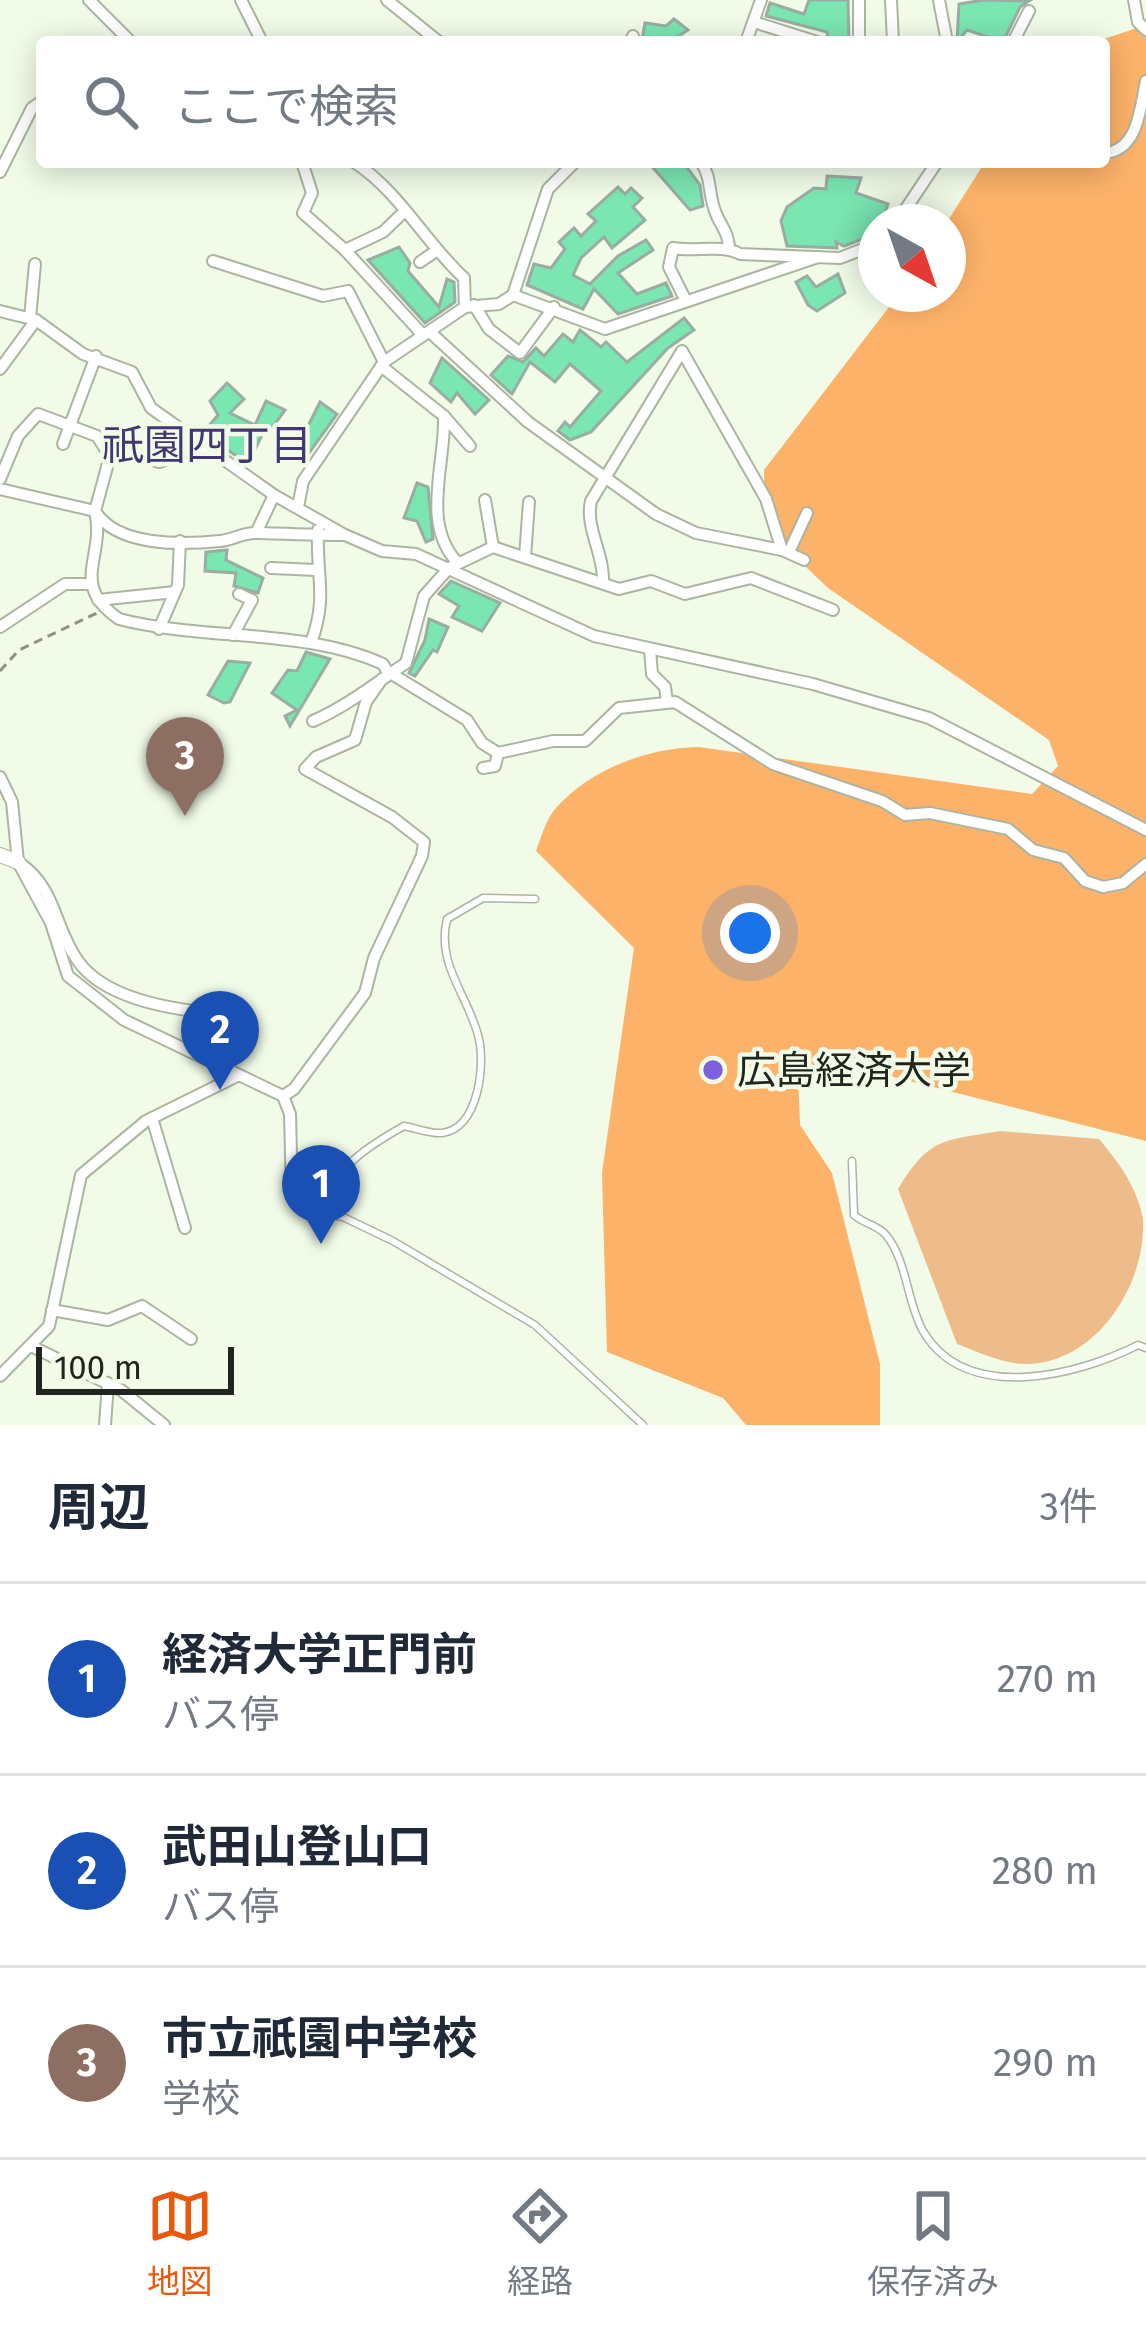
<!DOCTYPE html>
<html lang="ja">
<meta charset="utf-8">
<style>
:root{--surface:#fff;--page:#f6f6f7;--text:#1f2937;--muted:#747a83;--line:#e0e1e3;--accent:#ea580c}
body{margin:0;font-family:"Fira Sans","Noto Sans JP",sans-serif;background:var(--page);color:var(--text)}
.compass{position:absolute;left:858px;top:204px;width:108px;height:108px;border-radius:50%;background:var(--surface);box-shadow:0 6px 30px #0003;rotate:140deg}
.scale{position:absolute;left:36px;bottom:30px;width:198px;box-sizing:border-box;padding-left:12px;border:6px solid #21251e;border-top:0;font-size:33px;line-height:42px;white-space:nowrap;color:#21251e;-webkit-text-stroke:9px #f1fbe8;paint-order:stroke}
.you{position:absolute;left:750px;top:933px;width:42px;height:42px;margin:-30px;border:9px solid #fff;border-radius:50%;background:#1a73e8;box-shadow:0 0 0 18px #1a73e833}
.badge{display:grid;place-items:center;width:78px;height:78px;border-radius:50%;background:var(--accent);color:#fff;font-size:39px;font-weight:700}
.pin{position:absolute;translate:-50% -99px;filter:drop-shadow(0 3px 6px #0008)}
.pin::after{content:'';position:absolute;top:63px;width:42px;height:36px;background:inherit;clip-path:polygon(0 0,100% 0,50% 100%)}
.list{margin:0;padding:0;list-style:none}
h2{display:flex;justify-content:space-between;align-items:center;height:156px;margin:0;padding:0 48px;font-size:51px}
h2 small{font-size:39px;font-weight:400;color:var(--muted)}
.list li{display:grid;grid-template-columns:78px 1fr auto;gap:36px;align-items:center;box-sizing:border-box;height:192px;padding:0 48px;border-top:3px solid var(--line)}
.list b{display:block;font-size:45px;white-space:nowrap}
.list p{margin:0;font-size:39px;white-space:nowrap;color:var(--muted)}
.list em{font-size:39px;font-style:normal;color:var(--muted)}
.icon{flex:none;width:66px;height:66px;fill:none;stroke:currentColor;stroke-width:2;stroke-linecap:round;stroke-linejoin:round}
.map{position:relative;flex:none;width:1146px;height:1425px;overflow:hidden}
.search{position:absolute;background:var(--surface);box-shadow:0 6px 30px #0003;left:36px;right:36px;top:36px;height:132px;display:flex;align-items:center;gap:30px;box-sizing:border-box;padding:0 42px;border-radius:12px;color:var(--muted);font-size:45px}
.sheet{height:732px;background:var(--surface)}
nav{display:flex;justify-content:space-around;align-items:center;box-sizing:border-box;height:168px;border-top:3px solid var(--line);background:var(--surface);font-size:33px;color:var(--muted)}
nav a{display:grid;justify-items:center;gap:6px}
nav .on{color:var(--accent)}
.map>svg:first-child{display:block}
.green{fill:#eebb8a}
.forest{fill:#fcb269}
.building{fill:#7ae6b2;stroke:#99ada2;stroke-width:3}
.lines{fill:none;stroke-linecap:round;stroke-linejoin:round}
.service-casing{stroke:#abb5a2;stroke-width:9}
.minor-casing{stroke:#abb5a2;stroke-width:14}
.tertiary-casing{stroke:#abb5a2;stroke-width:16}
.path{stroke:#8d9486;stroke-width:3;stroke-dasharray:9 6;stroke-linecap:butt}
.service{stroke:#fff;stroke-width:6}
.minor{stroke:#fff;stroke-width:10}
.tertiary{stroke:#fff;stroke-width:14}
.poi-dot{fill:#7d60db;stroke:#f1fbe8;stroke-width:4.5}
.labels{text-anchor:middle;stroke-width:9;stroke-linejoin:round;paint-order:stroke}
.poi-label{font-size:39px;fill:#21251e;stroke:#f1fbe8;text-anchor:start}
.neighbourhood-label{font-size:42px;fill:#433672;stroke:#f1fbe8}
</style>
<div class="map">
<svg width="1146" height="1425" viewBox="0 0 1146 1425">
<rect width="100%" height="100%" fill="#f1fbe8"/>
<path class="green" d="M1000 1131 1099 1139C1119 1163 1138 1188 1143 1220 1146 1286 1096 1362 1028 1364 1002 1364 981 1353 957 1344L898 1189C930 1137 942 1141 1000 1131Z"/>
<path class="forest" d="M1146 25V1141L858 1068 798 1070 800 1125 832 1173 880 1364V1425H746L723 1398 607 1352 602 1173 634 948 536 851C541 838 546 819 556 808 592 768 648 748 699 747L1032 794 1058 766 1049 740 828 588 788 550 765 517 764 470 899 294H948L947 222 985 162H1104V42H1095Z"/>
<g class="building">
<path d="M809 0H848L849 42H828L827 32 766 16 770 3 804 14Z"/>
<path d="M984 0 1029 1 1020 7 1003 42 967 30 957 42 959 4Z"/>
<path d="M674 19 688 30 670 42 642 40 645 23 666 26Z"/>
<path d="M648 162H683L700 185 703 206 690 210Z"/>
<path d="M827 176 861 178 856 193 888 204 882 222H876V234L844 246 836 242 837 248 787 246 781 221 787 207 814 188 826 189Z"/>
<path d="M618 187 625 194 631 188 642 198 633 207 645 220 612 248 604 237 581 258 573 275 590 284 618 256 646 240 653 250 618 273 637 294 666 283 672 296 618 314 594 289 583 309 527 285 534 264 551 268 565 249 559 242 574 228 581 236 596 221 588 214Z"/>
<path d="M399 247 410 263 408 271 439 307 447 279 454 282 455 302 425 323 368 260Z"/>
<path d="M838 274 845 293 817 311 808 305 796 282 807 276 816 287Z"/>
<path d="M684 318 694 330 668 348 591 432 570 440 558 431 565 422 570 427 601 391 570 364 555 382 530 362 512 394 491 375 508 356 523 362 536 348 544 356 563 334 573 342 580 330 601 347 606 342 627 362Z"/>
<path d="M442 358 489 400 475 414 457 393 451 402 430 383Z"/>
<path d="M227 383 244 399 230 413 255 425 266 401 285 410 272 428 266 427 248 464 203 433 218 415 210 401Z"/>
<path d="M320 402 337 414 309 453 299 444Z"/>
<path d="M417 483 428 487 433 539 426 542 417 521 404 518Z"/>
<path d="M227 550 226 560 263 578 258 593 234 586 236 573 205 571 206 552Z"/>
<path d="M451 581 500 603 482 631 452 617 459 606 439 594Z"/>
<path d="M429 619 448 627 437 652 433 650 415 676 409 673 425 640Z"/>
<path d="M306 652 330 659 290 726 285 716 297 710 272 693 288 670 297 671Z"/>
<path d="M228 661 250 663 230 702 224 703 208 695Z"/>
</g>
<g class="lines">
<g class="service-casing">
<g id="service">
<path d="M852 1161 854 1215C864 1224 878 1225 886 1235 907 1260 907 1303 923 1331 966 1405 1079 1375 1138 1345L1146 1348"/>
<path d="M292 1196 316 1211 343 1217 393 1241 535 1325 643 1425"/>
<path d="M316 1211C341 1166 359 1151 404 1126 415 1128 431 1134 442 1133 479 1129 486 1063 478 1035 467 994 436 964 447 919L483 898 535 899"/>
</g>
</g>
<g class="minor-casing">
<g id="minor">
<path d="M89 0 131 42"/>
<path d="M241 0 262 42"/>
<path d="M387 0 439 42"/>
<path d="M859 0V42"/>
<path d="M891 0 893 42"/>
<path d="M939 0 947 42"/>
<path d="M1134 0 1138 22 1146 30"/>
<path d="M754 22 817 42"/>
<path d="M630 42 633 36"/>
<path d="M746 42 761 0"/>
<path d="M1013 42 1029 11"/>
<path d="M1104 153C1138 151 1140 109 1146 81"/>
<path d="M302 162 312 193 303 213 345 250 422 334"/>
<path d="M354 162C400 192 424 241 464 278L465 307"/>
<path d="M701 162C712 178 708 193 715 211 720 226 728 230 729 248"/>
<path d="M0 172 32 108 42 101"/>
<path d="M897 222 937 162"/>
<path d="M345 250 383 232 405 211"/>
<path d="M213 261 323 296 348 291 384 362"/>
<path d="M420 262 436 251"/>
<path d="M513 295 605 329 818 257"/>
<path d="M686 301 669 267 673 248C694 252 722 244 740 254L840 258 876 244"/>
<path d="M474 305 489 329 520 353 554 307"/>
<path d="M0 311 36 320 83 354 132 372 151 408 274 495 345 535 382 551 416 554 594 636 813 684 929 718 1146 830"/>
<path d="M30 318 35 264"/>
<path d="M431 333 528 422 656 514 696 533 782 550 804 560"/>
<path d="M381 366 444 416C446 463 420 524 458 563"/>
<path d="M0 369 36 320"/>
<path d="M444 416 470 446"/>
<path d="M63 444 96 356"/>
<path d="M110 456 127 453 159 462 203 447"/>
<path d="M0 479 18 436 38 414 97 436 110 456 95 511C117 547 183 545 220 541 233 540 243 532 257 533 286 534 314 535 343 535"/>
<path d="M0 489 95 511C106 557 68 584 119 619 204 641 304 628 383 664L387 671 467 720 482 743 498 753 553 741H585L619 708 675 702 773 764 882 801 905 815 930 813 1008 829 1033 850 1064 858 1085 881 1103 887 1123 883 1146 864"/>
<path d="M485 500 493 547"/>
<path d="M298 507 303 481 384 362 465 307 499 304 513 295 548 189 575 162"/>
<path d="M256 533 274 495"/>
<path d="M789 552 807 513"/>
<path d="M525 557 529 502"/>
<path d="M271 568 316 570"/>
<path d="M603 582C604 553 585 528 591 501L682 351 766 499 782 550"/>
<path d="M98 600 175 592"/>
<path d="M0 627 65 584H90"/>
<path d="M159 629 178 585 180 541"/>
<path d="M233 635 252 600 239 594"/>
<path d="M311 643C328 596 316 578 318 530"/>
<path d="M650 650 652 674 665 687 667 702"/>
<path d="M313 721C347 706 376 683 406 663L424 596 449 568 493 547 619 589 651 581 685 594 751 578 833 610"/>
<path d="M483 768 495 766 498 753"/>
<path d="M0 777 12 802 18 862 51 923 68 976 124 1020 283 1096 290 1114 292 1196"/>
<path d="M21 864C57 890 54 928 78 961 104 998 170 1009 211 1013"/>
<path d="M283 1096 294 1089 365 993 374 958 422 856 424 842 392 817 305 769 316 757 355 740 366 702 382 679"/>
<path d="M152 1118 185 1228"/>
<path d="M52 1310 108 1320 142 1306 191 1339"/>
<path d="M33 1347 121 1390 164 1425"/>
<path d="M0 1376 49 1326 81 1175 146 1121 237 1076"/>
<path d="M105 1425 108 1383"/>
</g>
</g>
<g class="tertiary-casing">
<path id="tertiary" d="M0 855 18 862"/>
</g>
<path class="path" d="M0 671 19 650 97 613"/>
<use href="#service" class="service"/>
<use href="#minor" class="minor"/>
<use href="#tertiary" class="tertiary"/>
</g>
<circle class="poi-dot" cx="713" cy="1070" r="12"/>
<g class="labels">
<g class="poi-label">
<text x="737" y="1084">広島経済大学</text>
</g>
<g class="neighbourhood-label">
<text x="207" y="460">祇園四丁目</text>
</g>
</g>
</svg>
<svg class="compass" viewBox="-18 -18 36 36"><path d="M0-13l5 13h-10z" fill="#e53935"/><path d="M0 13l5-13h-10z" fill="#747a83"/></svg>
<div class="scale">100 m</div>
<div class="you"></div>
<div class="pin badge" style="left:321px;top:1244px;background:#1a4fb4">1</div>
<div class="pin badge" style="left:220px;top:1090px;background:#1a4fb4">2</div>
<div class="pin badge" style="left:185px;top:816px;background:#8d6e63">3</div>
<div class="search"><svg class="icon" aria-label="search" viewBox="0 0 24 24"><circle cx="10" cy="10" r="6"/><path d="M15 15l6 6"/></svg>ここで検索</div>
</div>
<section class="sheet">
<h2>周辺<small>3件</small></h2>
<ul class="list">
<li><span class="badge" style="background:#1a4fb4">1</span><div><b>経済大学正門前</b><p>バス停</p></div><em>270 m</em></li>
<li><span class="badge" style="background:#1a4fb4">2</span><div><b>武田山登山口</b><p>バス停</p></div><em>280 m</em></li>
<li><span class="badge" style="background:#8d6e63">3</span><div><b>市立祇園中学校</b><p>学校</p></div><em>290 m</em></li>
</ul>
</section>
<nav>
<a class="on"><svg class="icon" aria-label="map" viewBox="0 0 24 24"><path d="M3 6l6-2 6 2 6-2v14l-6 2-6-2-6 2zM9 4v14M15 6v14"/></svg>地図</a>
<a><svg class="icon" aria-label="directions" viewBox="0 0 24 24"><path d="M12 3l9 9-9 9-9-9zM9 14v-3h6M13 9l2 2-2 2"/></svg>経路</a>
<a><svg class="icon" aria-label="saved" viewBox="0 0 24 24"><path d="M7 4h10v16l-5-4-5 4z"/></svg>保存済み</a>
</nav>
